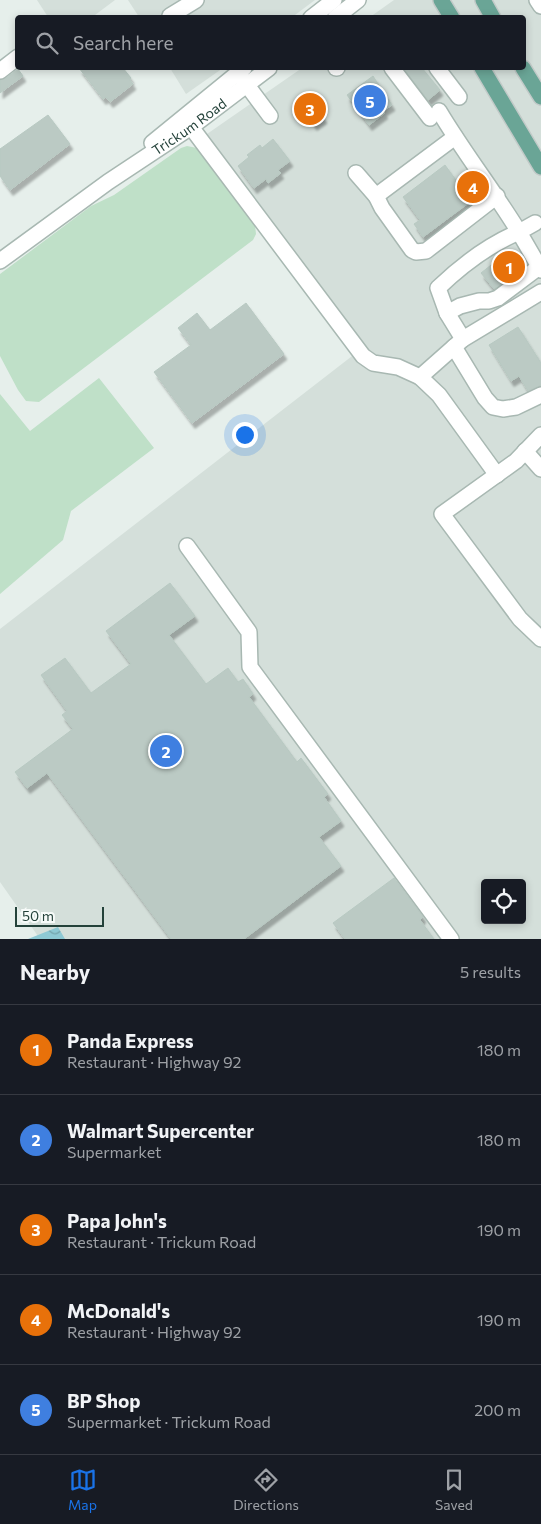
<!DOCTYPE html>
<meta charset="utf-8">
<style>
:root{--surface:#171b24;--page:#242831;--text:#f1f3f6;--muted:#9ea1a6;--line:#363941;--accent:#1a73e8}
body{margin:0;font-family:Commissioner,sans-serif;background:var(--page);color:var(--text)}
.controls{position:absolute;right:15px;bottom:15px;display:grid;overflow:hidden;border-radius:5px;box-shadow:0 2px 8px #0003}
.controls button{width:45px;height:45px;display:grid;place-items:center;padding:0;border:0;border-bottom:1px solid var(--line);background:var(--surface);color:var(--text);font:25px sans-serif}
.scale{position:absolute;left:15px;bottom:12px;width:89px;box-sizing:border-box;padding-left:5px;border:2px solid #24423a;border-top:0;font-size:14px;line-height:18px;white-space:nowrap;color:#24423a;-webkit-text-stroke:4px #f7fbf9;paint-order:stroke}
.you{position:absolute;left:244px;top:434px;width:18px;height:18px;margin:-12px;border:4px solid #fff;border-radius:50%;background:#1a73e8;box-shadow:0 0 0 8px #1a73e833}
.badge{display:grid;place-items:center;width:32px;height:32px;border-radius:50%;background:var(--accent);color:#fff;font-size:16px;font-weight:700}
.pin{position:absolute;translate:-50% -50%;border:2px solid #fff;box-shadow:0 1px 5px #0006}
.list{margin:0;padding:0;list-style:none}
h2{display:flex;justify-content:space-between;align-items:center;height:65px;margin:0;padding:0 20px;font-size:21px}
h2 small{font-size:16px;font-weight:400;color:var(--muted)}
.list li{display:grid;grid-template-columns:32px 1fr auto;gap:15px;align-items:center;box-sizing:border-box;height:90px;padding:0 20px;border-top:1px solid var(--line)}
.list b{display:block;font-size:19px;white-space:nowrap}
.list p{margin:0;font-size:16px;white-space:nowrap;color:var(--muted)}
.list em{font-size:16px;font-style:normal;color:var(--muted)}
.icon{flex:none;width:28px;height:28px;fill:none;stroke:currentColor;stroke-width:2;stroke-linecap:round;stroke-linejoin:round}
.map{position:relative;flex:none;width:541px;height:939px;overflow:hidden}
.search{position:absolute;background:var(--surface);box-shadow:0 2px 8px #0003;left:15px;right:15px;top:15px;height:55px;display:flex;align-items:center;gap:12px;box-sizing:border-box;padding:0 18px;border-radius:5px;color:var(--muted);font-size:19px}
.sheet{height:515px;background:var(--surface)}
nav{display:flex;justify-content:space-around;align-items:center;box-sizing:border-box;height:70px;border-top:1px solid var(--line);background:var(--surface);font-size:14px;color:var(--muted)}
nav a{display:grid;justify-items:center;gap:2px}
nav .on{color:var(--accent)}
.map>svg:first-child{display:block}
.built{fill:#d4dfda;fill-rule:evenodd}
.grass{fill:#bfe0c8}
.water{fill:url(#water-waves)}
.building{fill:#bbcac4;stroke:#b8c9c2;filter:url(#shadow)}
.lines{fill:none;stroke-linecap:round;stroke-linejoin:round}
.minor-casing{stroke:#a8b8b2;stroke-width:18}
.major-casing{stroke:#c2cac8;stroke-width:18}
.minor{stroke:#fff;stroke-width:15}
.major{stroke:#6aa596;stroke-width:15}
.labels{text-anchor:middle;stroke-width:4.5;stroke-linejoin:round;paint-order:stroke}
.street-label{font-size:14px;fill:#24423a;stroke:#f7fbf9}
</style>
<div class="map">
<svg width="541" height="939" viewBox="0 0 541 939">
<defs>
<pattern id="water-waves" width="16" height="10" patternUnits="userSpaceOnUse" patternTransform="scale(1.25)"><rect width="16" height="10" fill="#8ec9d4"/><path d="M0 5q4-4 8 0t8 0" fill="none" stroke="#74a5ad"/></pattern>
<filter id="shadow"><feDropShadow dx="3" dy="5.5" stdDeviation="1" flood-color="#0004"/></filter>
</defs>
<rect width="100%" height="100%" fill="#e6efeb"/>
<g class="built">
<path d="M37 0H115L91 18 48 17Z"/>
<path d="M128 0H315L291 18 139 17Z"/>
<path d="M394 0H541V939H40L0 882V629L356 353 289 258 286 239 207 134 302 68H524V18L370 17ZM485 883H522V920H485Z"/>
<path d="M170 68H223L186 94Z"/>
</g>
<g class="grass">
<path d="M187 146 197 148 255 225 256 234 253 240 39 402 26 401 18 390 0 356V274L91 206 114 195 181 148Z"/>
<path d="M99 378 154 448 71 511 63 540 0 594V394L30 431Z"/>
</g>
<path class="water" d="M58 927 65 939H28Z"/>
<g class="building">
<path d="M79 68H123L131 78 130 80 133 84 110 102 106 97 103 99Z"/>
<path d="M403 68H422L440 90 428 100Z"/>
<path d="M18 69 23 76 0 93V80L6 78Z"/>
<path d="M373 76 392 105 383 111 385 113 369 125 347 95Z"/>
<path d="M306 92 324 118 314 125 295 99Z"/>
<path d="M48 115 70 144 10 190 0 176V149Z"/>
<path d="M273 139 290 161 278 170 281 173 268 183 266 179 254 188 238 166 249 157 247 155 260 145 262 148Z"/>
<path d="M445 165 458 183 469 175 482 193 423 237 414 224 420 220 403 197Z"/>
<path d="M510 250 524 267 494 289 481 273Z"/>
<path d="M246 303 284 354 192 423 154 372 191 345 178 328 197 313 210 330Z"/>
<path d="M518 327 541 363V385L528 391 519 376 511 381 489 345Z"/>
<path d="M170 583 195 616 169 635 206 684 228 668 238 682 243 679 253 694 249 697 297 762 301 758 328 794 324 797 341 821 319 837 341 866 244 939H171L47 773 27 788 15 772 73 729 62 715 67 711 41 675 65 658 91 693 131 664 106 631Z"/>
<path d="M394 878 423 917 420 920 434 939H345L333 923Z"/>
</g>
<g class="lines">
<g class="minor-casing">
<g id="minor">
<path d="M537 0 541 6"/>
<path d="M170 16 196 0"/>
<path d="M311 18 334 0"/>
<path d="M335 18 358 0"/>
<path d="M336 68H337"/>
<path d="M392 68 430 118"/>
<path d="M437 68 459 97"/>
<path d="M0 71 18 57"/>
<path d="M241 77 270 116"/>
<path d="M439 111C464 153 494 191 519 232 488 245 462 265 438 288L447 313 463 339"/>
<path d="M191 127 363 356 373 363 398 367 420 377"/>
<path d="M152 143 244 68"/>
<path d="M356 173 376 196 382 208 412 250 416 252 426 251 497 196"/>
<path d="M376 196 455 137"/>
<path d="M535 223 519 232 541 270"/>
<path id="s1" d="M0 261 108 182 191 127 269 68"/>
<path d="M447 313 460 306 479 301H489L498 298 539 267"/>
<path d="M454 347 485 398 493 407 503 409 516 407 541 395"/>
<path d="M541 435 516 461 442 514 520 619 541 639"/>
<path d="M525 451 541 469"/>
<path d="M497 475 439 395 420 377 463 339 541 292"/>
<path d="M187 546 249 632 250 667 451 939"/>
</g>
</g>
<g class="major-casing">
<g id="major">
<path d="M441 0 452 18"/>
<path d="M483 0 493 18"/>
<path d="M482 68 541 167"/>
<path d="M523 68 541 97"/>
</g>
</g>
<use href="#minor" class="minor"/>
<use href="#major" class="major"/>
</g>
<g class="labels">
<g class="street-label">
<text dy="5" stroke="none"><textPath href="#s1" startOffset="232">Trickum Road</textPath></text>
</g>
</g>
</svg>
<div class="controls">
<button><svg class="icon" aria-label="locate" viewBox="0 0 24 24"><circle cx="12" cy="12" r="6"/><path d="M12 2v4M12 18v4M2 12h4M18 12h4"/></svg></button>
</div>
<div class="scale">50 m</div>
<div class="you"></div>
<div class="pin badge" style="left:509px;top:267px;background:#e8710a">1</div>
<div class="pin badge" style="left:166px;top:751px;background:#3f7fe0">2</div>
<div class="pin badge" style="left:310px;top:109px;background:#e8710a">3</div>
<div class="pin badge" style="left:473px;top:187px;background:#e8710a">4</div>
<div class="pin badge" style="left:370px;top:101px;background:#3f7fe0">5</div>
<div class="search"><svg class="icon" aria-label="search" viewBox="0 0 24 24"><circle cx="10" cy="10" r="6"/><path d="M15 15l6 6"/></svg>Search here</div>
</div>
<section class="sheet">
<h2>Nearby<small>5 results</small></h2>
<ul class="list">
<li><span class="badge" style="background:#e8710a">1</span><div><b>Panda Express</b><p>Restaurant · Highway 92</p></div><em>180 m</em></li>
<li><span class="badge" style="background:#3f7fe0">2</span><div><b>Walmart Supercenter</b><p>Supermarket</p></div><em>180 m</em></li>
<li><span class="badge" style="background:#e8710a">3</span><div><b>Papa John's</b><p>Restaurant · Trickum Road</p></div><em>190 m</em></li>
<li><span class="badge" style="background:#e8710a">4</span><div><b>McDonald's</b><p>Restaurant · Highway 92</p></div><em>190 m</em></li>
<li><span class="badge" style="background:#3f7fe0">5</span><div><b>BP Shop</b><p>Supermarket · Trickum Road</p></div><em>200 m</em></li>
</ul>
</section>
<nav>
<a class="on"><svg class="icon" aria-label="map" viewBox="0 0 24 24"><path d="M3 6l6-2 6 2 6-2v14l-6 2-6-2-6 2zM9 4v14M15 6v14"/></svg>Map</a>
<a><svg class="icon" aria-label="directions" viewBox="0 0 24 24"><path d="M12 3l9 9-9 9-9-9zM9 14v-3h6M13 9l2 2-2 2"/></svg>Directions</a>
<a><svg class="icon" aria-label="saved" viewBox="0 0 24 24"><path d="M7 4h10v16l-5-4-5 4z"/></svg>Saved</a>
</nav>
